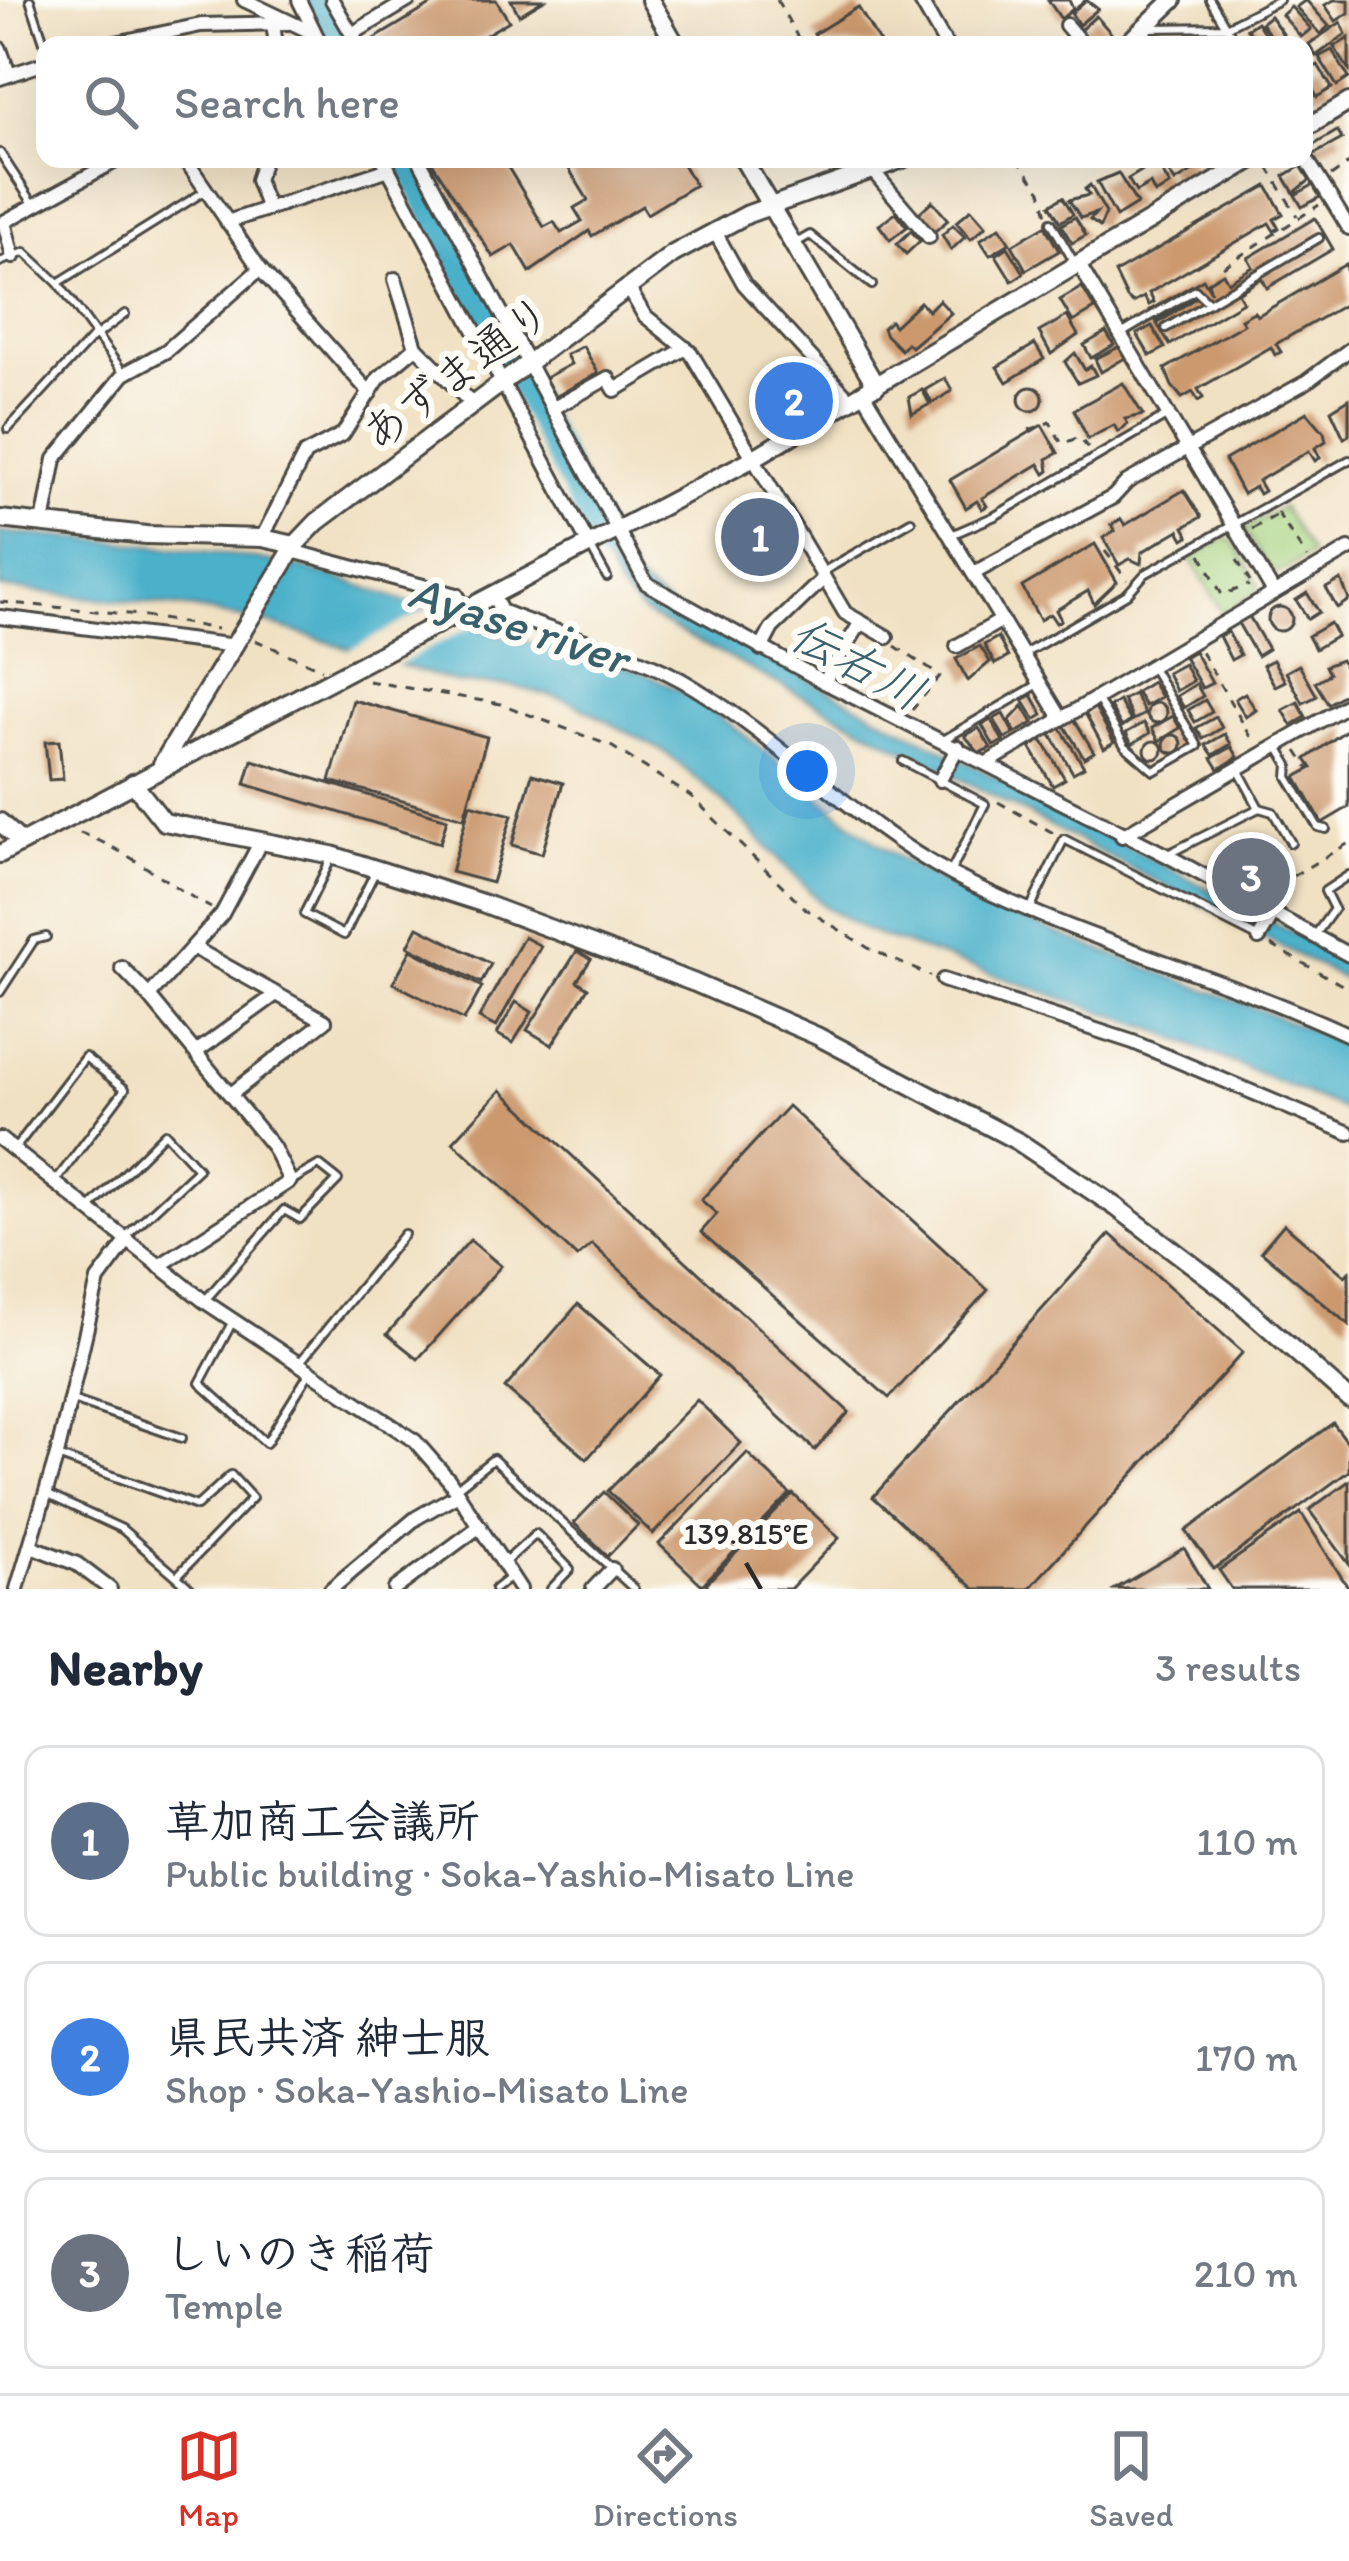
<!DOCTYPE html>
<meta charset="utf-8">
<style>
:root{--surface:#fff;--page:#f6f6f7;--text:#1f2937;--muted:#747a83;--line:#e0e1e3;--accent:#d93025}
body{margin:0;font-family:Itim,"Klee One",sans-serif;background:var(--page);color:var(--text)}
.you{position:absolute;left:807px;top:771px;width:42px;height:42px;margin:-30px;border:9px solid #fff;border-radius:50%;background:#1a73e8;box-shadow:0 0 0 18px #1a73e833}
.badge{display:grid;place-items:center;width:78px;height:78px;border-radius:50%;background:var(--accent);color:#fff;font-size:39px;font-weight:700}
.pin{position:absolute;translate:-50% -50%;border:6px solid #fff;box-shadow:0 3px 12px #0006}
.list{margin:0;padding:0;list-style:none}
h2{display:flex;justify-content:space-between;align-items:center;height:156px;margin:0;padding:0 48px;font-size:51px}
h2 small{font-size:39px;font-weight:400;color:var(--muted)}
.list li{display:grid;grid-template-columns:78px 1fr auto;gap:36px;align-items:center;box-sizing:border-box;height:192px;margin:0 24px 24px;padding:0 24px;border:3px solid var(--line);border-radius:24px}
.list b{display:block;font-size:45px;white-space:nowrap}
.list p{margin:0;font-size:39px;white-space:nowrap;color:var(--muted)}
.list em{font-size:39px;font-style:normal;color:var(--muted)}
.icon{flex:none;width:66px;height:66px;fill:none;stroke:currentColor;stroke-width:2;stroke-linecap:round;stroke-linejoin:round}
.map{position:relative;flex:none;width:1349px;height:1589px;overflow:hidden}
.search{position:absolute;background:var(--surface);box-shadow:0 12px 48px #0002;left:36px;right:36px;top:36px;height:132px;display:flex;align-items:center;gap:30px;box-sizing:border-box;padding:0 42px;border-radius:24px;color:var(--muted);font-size:45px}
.sheet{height:804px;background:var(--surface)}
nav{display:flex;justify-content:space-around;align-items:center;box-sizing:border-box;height:168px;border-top:3px solid var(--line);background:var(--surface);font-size:33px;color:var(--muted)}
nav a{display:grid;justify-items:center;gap:6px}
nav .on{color:var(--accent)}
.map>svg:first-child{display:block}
.green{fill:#a7d380;stroke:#697f56;stroke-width:3}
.water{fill:#4bb1ca;stroke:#3b6e7a;stroke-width:3}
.pier{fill:#f1e1c3}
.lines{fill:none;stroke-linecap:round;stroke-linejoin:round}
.river{stroke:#4bb1ca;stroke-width:27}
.building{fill:#cc996e}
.lane-casing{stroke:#494642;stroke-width:12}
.street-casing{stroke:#494642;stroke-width:18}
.secondary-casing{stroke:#494642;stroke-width:22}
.path{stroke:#494642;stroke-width:3;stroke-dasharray:9 9;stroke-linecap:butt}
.lane{stroke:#fff;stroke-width:6}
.street{stroke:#fff;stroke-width:12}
.secondary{stroke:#fff;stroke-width:16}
.ticks{fill:none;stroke:#2b2b2b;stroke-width:4.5}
.labels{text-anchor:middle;stroke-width:12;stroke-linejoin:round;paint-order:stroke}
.street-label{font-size:45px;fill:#2b2b2b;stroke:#fdfcf7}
.water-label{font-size:48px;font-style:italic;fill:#38616b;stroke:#fdfcf7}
.ticks-label{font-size:30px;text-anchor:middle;fill:#2b2b2b;stroke:#fdfcf7;stroke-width:12;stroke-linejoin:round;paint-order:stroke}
</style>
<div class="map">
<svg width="1349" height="1589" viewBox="0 0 1349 1589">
<rect width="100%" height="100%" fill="#fdfcf7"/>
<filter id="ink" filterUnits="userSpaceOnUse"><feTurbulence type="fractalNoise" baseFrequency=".00833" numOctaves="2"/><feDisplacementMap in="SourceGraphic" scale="24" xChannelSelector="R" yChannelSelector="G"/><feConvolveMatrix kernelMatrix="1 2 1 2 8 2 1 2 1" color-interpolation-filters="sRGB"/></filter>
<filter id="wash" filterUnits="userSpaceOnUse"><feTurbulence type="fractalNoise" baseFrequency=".004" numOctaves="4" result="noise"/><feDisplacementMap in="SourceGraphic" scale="48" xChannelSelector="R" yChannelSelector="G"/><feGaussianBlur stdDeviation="2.7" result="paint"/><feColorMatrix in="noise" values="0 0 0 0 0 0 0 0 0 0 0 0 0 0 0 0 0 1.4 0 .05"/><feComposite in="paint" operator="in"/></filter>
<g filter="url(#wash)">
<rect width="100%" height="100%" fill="#f1e1c3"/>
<g class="green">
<path d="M1282 507 1311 554 1279 573 1270 570 1245 529Z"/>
<path d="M1225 538 1234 542 1259 585 1255 594 1223 613 1191 558Z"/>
</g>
<g class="water">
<path d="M601 514 635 579 670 607 1312 943 1349 963V982L643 613 620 590 584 523Z"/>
<path d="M0 532C98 541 201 546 297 567 363 582 429 613 494 633 549 650 607 654 659 680 760 729 831 824 930 876 1064 946 1212 985 1349 1047V1112L1156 1030 869 932 824 906 725 803 666 753 568 700 512 686 457 683 268 623 189 608 0 588Z"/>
</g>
<path class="pier" d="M433 606 480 622 390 669 344 653Z"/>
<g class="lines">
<g class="river">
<path d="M319 0 343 45"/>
<path d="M404 159 607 549"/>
</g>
</g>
<g id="blocks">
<g class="building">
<path d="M439 0H496L509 21 469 45H364Z"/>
<path d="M511 0H544L519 15Z"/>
<path d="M1048 0H1069L1073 9 1061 19Z"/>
<path d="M1086 0 1098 9 1079 25 1071 13Z"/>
<path d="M1306 0 1329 26 1320 34 1296 7Z"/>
<path d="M1334 0H1349V13L1336 21 1325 5Z"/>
<path d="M858 7 881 45H821L814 34Z"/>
<path d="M1291 7 1311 29 1301 37 1282 15Z"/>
<path d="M1096 16 1117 40 1112 44 1108 40 1093 45 1080 30Z"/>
<path d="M1270 16 1283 34 1274 41 1261 23Z"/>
<path d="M1257 22 1271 43 1268 45H1258L1247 29Z"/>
<path d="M1341 22 1346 34 1316 56 1309 44Z"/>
<path d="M1349 38V70L1334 47Z"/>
<path d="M1332 50 1349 78 1337 86 1319 57Z"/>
<path d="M1318 65 1332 88 1317 97 1304 73Z"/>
<path d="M1337 131 1342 139 1311 156 1307 149Z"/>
<path d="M430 159H503L544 227 554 222 561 233 582 221 574 208 588 200 569 169 586 159H680L695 185 647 214 642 206 592 236 589 231 530 272 514 245 493 257Z"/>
<path d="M1177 159H1188L1195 170 1175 182 1165 166Z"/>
<path d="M1156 162 1170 185 1155 194 1150 184 1136 192 1128 179Z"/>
<path d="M1301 166 1310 180 1294 193 1284 176Z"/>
<path d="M1118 173 1137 204 1116 217 1097 182Z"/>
<path d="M1090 185 1106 213 1100 227 1090 220 1096 213 1081 218 1069 200 1089 195 1085 189Z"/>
<path d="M1313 185 1320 197 1302 207 1295 195Z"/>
<path d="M1267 186 1283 214 1274 219 1279 228 1274 231 1269 223 1149 293 1154 302 1149 305 1144 297 1133 303 1127 298 1115 273Z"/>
<path d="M1063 197 1073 214 1060 222 1050 205Z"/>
<path d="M932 201 948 220 934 232 918 214Z"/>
<path d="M971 209 986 226 971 239 956 222Z"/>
<path d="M896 213 907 227 890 240 879 225Z"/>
<path d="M1075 217 1086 235 1072 243 1061 225Z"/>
<path d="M1315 218 1333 249 1267 288 1262 278 1238 293 1243 302 1170 345 1157 324 1195 298 1156 321 1150 310 1203 279 1211 292 1208 282 1223 273 1228 282 1253 267 1248 258Z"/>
<path d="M953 225 965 237 951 250 942 235Z"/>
<path d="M1045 226 1059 251 1026 270 1012 245Z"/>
<path d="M1000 227 1010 243 990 255 980 240Z"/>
<path d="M911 231 920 241 906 254 897 244Z"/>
<path d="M1008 247 1024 273 1012 281 996 255Z"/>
<path d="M1346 264 1349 302 1276 344 1281 352 1275 355 1271 347 1198 389 1203 398 1198 401 1193 392 1182 398 1172 386 1165 369 1244 324 1241 319 1254 312 1257 316Z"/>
<path d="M1082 287 1095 309 1073 322 1060 300Z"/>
<path d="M939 300 951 313 911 347 907 343 901 350 886 335 883 328 890 321 894 326 920 302 928 311Z"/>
<path d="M1067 316 1078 335 1051 354 1039 332Z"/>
<path d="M1152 326 1165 348 1150 356 1137 334Z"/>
<path d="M1106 332 1114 345 1091 358 1084 345Z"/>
<path d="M1035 344 1044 359 1007 382 997 367Z"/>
<path d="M583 346 598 373 555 397 545 378 571 364 566 355Z"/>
<path d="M1119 347 1125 358 1101 372 1095 359Z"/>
<path d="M1075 353 1085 370 1091 366 1096 375 1078 383 1065 362Z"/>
<path d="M945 378 952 391 932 403 925 390Z"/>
<path d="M1123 383 1143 415 1125 419 1128 424 1118 432 1114 425 1088 439 1074 410Z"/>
<circle cx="1031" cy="399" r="12"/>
<path d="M922 390 930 404 912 414 909 397Z"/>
<path d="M1349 399V435L1344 438 1331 410Z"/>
<path d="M1307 412 1324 432 1326 441 1315 448 1320 458 1315 461 1309 451 1258 481 1264 491 1259 494 1255 487 1243 494 1225 460Z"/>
<path d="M1042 425 1058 453 1047 459 1049 471 1045 474 1039 464 982 498 987 506 982 509 977 501 966 508 950 480Z"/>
<path d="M1184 490 1201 517 1184 527 1189 536 1184 539 1179 530 1142 552 1141 564 1130 559 1119 565 1103 538 1115 531 1111 525 1121 519 1125 525Z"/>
<path d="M760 514 763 519 772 514 787 540 759 561 755 554 747 558 734 537Z"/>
<path d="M1095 544 1117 582 1094 604 1088 591 1056 610 1061 620 1056 623 1050 614 1040 620 1022 587Z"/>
<path d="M1341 580 1349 600 1337 608 1326 588Z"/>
<path d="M1307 593 1319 612 1308 619 1296 600Z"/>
<circle cx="1280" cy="619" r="12"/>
<path d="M1249 616 1268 649 1257 656 1238 623Z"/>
<path d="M1330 623 1337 636 1315 649 1308 636Z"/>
<path d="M1228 632 1240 655 1231 660 1219 636Z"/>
<path d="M998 637 1008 657 995 664 984 645Z"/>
<path d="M980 646 990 662 968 681 956 659Z"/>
<path d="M1194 651 1212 683 1202 688 1184 657Z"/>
<path d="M1273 660 1285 681 1275 686 1263 665Z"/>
<path d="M1341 660 1349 674V691L1328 704 1315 682 1329 674 1325 666Z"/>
<path d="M1184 664 1193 681 1176 691 1167 673Z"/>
<path d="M1299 665 1317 696 1303 703 1286 672Z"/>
<path d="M1152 682 1161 697 1145 706 1136 692Z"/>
<path d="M1196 684 1203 696 1184 708 1177 696Z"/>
<path d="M1245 693 1256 710 1246 717 1235 699Z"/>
<path d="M1134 694 1145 714 1133 720 1123 700Z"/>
<path d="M1032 695 1043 715 1035 720 1023 700Z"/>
<path d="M353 700 487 737 464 818 330 781Z"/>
<path d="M1205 700 1212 712 1195 722 1188 710Z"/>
<path d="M1119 701 1131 721 1122 727 1110 707Z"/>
<path d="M1298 702 1306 717 1292 725 1283 710Z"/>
<circle cx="1157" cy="713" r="10"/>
<path d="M1023 706 1033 723 1016 733 1009 721Z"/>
<path d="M1095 707 1114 742 1104 748 1085 713Z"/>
<path d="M1003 714 1014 734 1005 739 994 719Z"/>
<path d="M1173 716 1180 728 1159 741 1152 728Z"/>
<path d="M1216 717 1222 728 1203 739 1196 728Z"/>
<path d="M1074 719 1094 752 1084 758 1064 725Z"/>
<path d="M991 720 1003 741 994 746 982 725Z"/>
<path d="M1144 723 1150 733 1132 744 1126 733Z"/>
<path d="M1060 727 1084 767 1073 773 1050 733Z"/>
<path d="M979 728 991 748 979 753 965 736Z"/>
<path d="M1349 728V807L1322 823 1296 777 1312 768 1306 759Z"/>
<path d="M1225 734 1231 744 1213 755 1206 745Z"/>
<circle cx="1173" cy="744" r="9"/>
<path d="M1042 740 1065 779 1053 786 1030 747Z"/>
<path d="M59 741 63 779 49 780 45 742Z"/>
<circle cx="1154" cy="750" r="9"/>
<path d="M1232 747 1238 757 1219 769 1212 758Z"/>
<path d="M252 760 447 819 440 843 245 784Z"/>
<path d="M532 774 563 783 542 854 512 845Z"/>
<path d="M470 804 512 815 492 883 451 872Z"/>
<path d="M418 927 491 964 481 983 408 946Z"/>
<path d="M524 937 541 946 496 1027 479 1018Z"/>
<path d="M411 950 482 987 464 1020 393 983Z"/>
<path d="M577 951 591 959 577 981 588 988 552 1045 527 1030Z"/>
<path d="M516 1002 532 1012 513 1043 497 1034Z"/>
<path d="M501 1090 849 1412 815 1450 592 1244 577 1257 453 1142Z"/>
<path d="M788 1106 988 1290 889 1398 701 1232 717 1214 701 1200Z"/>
<path d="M1284 1224 1345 1276 1349 1272V1325L1261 1251Z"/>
<path d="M1110 1234 1243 1352 1029 1589H975L873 1497Z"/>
<path d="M470 1240 501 1266 418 1359 387 1334Z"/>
<path d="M578 1304 660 1375 587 1459 505 1388Z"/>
<path d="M697 1400 741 1443 653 1534 608 1491Z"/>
<path d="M1333 1423 1349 1444V1471L1214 1569 1186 1531Z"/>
<path d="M747 1453 790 1494 702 1585 659 1544Z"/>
<path d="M1349 1481V1564L1309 1510Z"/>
<path d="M604 1492 638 1525 608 1556 574 1523Z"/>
<path d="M793 1494 839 1538 790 1589H711L706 1584Z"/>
<path d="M1301 1513 1349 1589H1232L1219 1570Z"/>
<path d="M1184 1548 1208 1589H1115Z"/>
</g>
</g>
</g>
<g filter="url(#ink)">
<use href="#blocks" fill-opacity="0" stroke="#494642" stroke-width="3"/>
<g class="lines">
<g class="lane-casing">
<g id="lane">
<path d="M30 0 45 45"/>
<path d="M1210 0 1237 45"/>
<path d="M1146 28 1226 27 1279 0"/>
<path d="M0 153 34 205"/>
<path d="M1051 222 1074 262"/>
<path d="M794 244 810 235 872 285"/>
<path d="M0 262 25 252 58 283 205 191"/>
<path d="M58 283 123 372"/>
<path d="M1166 328 1319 238"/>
<path d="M1121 334 1195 290 1209 303"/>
<path d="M8 429 90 340 125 314"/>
<path d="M951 535 995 516 1168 415"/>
<path d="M591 548 607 577"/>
<path d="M824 571 911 521"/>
<path d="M1024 654 1127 594 1145 574 1349 460"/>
<path d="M1097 698 1125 746 1154 771 1198 746 1153 669"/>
<path d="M945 739 1037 685"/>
<path d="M1279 748 1289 765 1288 777 1318 827 1326 829"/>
<path d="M903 761 985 804 950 873"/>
<path d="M1259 808 1273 812 1291 843"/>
<path d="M1170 853 1259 808 1239 771"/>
<path d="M332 857 304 914 344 935 375 872"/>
<path d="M1030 909 1064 839 1259 938"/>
<path d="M1316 934 1334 909 1325 891 1349 875"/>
<path d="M0 992 34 940 46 937"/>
<path d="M14 1150 85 1057 125 1089 55 1182"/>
<path d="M90 1208 165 1133 198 1169 125 1237"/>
<path d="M207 1298 284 1210 300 1219 338 1180 319 1165 293 1180"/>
<path d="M233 1321 200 1383 266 1443 310 1372"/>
<path d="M300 1362 404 1234"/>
<path d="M72 1400 182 1438"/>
<path d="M60 1457 197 1506 231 1475 252 1498 177 1576"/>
<path d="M458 1487 493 1459 634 1589"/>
<path d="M46 1494 122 1529 191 1589"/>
<path d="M504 1563 536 1534 570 1569 551 1589"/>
<path d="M495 1589 509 1578"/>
</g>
</g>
<g class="street-casing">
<g id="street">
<path d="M244 0 315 34"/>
<path d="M299 0 321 45"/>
<path d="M332 0 358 45"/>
<path d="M920 0 946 45"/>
<path d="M273 24 276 45"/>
<path d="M1066 25 1083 45"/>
<path d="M352 34 409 0"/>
<path d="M106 45 201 25 288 23"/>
<path d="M0 49 9 74"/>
<path d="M0 78 45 63"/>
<path d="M1304 155 1349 228"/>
<path d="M185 159 260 269 370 393"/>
<path d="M264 159 257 180 268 209"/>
<path d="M383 159 589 545"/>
<path d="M419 159 646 583 824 682"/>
<path d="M872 170 929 237"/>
<path d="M227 222 389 169"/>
<path d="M714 230 744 284 851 401"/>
<path d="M13 257 4 222 119 159"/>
<path d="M1078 263 1274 593"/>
<path d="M395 279 416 347 473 405"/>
<path d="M628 287 644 315 691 353 845 613 861 622 824 682 1168 856 1349 955"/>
<path d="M864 394 1061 718"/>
<path d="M552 409 608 378 615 390 686 348"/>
<path d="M43 523 55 459 124 374 166 351 260 269"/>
<path d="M262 538 305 454 343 434 379 378 416 347"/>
<path d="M292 551 457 595 465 609"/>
<path d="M974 573 1113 497 1127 482 1306 382 1349 350"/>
<path d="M493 595 501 611C565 638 636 651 695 688 786 744 858 825 953 875 1080 940 1220 975 1349 1035"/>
<path d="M0 617 236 646"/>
<path d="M861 622 887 637"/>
<path d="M957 646 1002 620"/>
<path d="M761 649 772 628 824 578"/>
<path d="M987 763 1349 549"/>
<path d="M940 780 958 747"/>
<path d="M1122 836 1349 704"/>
<path d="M1259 938 1274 913"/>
<path d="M194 948 325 1021 231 1094"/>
<path d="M122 968 149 996"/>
<path d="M943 980 1133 1042 1349 1133"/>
<path d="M196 1052 275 995"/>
<path d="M0 1139 204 1301 415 1441 449 1480 520 1589"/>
<path d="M159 1266 290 1181 273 1147 149 996 222 914 261 841"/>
<path d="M31 1546 77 1564 110 1589"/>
<path d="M17 1589 57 1455 98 1280 128 1240"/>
<path d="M331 1589 416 1518 458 1494"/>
<path d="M395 1589 480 1526"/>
<path d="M593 1589 612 1569"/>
</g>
</g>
<g class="secondary-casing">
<g id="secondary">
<path d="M650 0 676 45"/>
<path d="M1126 45 1173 0"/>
<path d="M1304 129 1349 102"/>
<path d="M743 159 876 386"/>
<path d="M0 519 146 535 262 538 295 545"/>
<path d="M162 764 295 545 317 522 673 254 748 214 903 159"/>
<path d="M133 783 164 822 332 855 482 903 695 983 817 1036 1019 1142 1116 1207 1227 1291 1349 1399"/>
<path d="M0 822 21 842"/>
<path d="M0 854 754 458 1253 159"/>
</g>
</g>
<g class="path">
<path d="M777 0 802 45"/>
<path d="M1017 159 1041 191 1047 215"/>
<path d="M1268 167 1297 216"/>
<path d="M1331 176 1349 163"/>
<path d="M1223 267 1319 205"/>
<path d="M1029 430 1050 422 1062 444 1079 437 1088 448"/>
<path d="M1277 512 1307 558"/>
<path d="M1252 529 1275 516"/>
<path d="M1105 551 1127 580"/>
<path d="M1201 554 1222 595 1249 585"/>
<path d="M1237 560 1250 582"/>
<path d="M0 602 139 615 217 629"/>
<path d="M255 640 322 669"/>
<path d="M895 646 940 676 912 710"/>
<path d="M1201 652 1254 742"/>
<path d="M368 681 501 704 611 746 692 797 806 909 870 949 930 976"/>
<path d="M1297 751 1309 769"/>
<path d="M998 802 1057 835"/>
<path d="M80 833C130 851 165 883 211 908"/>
<path d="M1262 894 1349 843"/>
<path d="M1271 945 1349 989"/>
</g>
<use href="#lane" class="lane"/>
<use href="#street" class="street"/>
<use href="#secondary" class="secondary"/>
</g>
</g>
<path class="ticks" d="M746 1563 761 1589"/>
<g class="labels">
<g class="street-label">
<text transform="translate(456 372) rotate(-37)" y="16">あずま通り</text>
</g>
<g class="water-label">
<text transform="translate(519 624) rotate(18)" y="17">Ayase river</text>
<text transform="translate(858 663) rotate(28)" y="17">伝右川</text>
</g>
</g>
<g class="ticks-label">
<text x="746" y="1544">139.815°E</text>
</g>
</svg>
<div class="you"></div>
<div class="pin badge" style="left:760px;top:537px;background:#5c6f8a">1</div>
<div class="pin badge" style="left:794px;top:401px;background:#3f7fe0">2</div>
<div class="pin badge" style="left:1251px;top:877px;background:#6b7280">3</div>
<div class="search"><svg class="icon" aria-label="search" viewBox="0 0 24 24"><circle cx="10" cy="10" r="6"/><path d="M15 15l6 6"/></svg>Search here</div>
</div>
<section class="sheet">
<h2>Nearby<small>3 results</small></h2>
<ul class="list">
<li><span class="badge" style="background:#5c6f8a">1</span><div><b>草加商工会議所</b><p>Public building · Soka-Yashio-Misato Line</p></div><em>110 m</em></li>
<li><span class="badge" style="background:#3f7fe0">2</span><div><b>県民共済 紳士服</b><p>Shop · Soka-Yashio-Misato Line</p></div><em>170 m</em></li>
<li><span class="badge" style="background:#6b7280">3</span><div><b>しいのき稲荷</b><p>Temple</p></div><em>210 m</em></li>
</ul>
</section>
<nav>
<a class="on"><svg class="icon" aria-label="map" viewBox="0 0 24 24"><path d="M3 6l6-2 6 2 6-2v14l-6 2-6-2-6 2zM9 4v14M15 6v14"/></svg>Map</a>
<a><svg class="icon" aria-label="directions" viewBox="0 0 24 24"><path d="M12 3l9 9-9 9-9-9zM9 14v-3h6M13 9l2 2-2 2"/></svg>Directions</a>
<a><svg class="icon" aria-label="saved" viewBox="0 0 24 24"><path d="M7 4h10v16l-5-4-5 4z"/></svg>Saved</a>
</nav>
